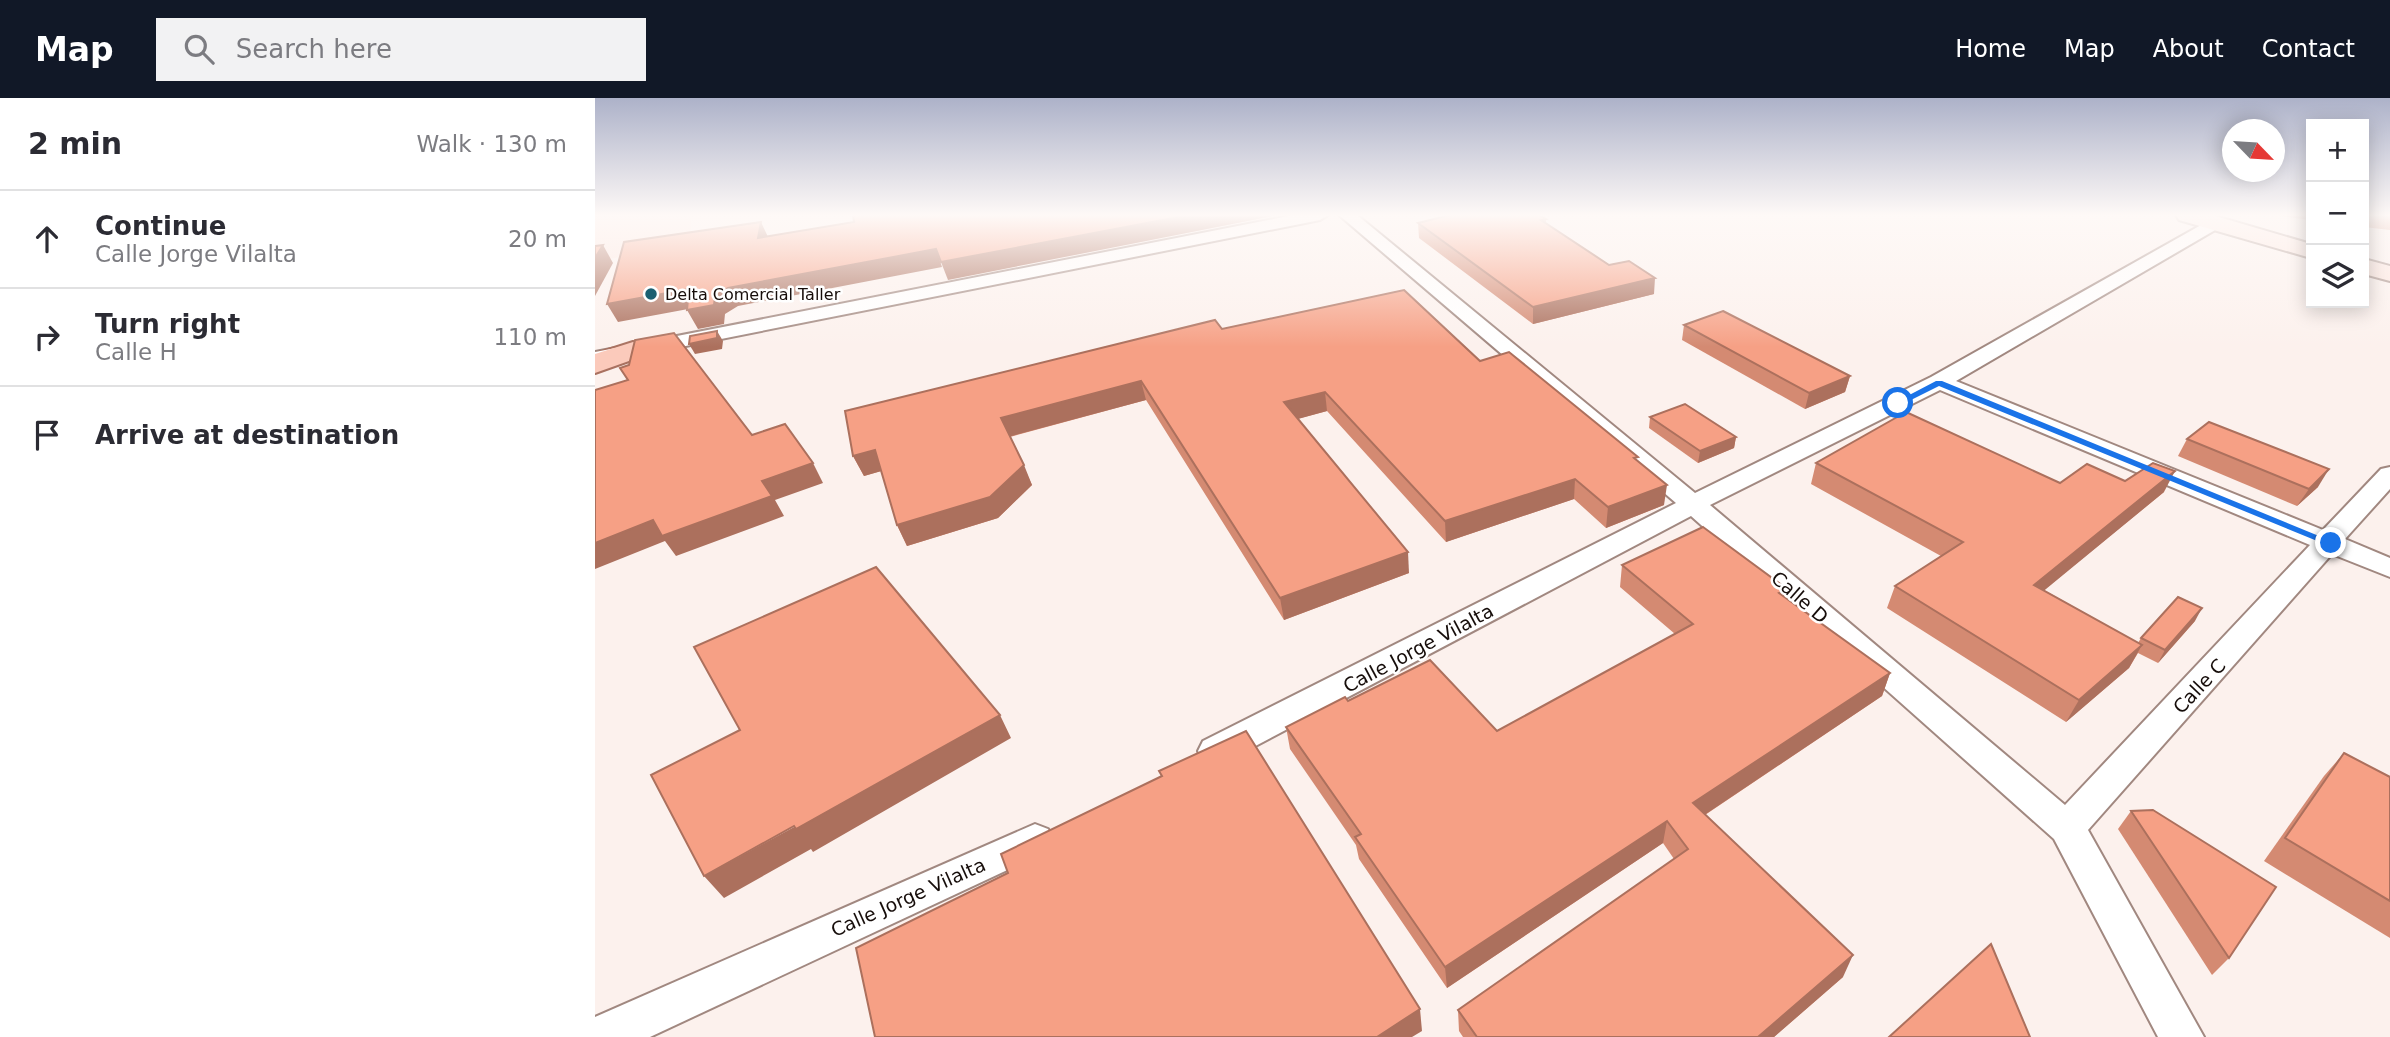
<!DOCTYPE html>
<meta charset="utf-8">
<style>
:root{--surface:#fff;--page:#f2f2f3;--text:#2b2b33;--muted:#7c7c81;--line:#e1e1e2;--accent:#111827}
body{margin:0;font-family:"DejaVu Sans",sans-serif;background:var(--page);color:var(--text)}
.controls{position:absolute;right:21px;top:21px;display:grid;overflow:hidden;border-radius:0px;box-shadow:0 4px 18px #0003}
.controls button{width:63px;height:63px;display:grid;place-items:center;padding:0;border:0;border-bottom:2px solid var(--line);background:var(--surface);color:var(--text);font:35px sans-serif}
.compass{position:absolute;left:1627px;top:21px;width:63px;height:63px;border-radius:50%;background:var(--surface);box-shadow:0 4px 18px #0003;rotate:115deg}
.stop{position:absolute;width:21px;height:21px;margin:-16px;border:5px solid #1a73e8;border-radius:50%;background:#fff}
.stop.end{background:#1a73e8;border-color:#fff;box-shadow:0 2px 7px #0008}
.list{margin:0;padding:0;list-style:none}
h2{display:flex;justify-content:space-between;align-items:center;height:91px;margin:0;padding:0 28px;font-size:30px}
h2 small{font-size:23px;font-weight:400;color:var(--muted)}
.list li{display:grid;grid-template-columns:46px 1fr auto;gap:21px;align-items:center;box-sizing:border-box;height:98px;padding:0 28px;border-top:2px solid var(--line)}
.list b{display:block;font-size:26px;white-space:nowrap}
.list p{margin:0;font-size:23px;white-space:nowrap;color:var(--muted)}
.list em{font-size:23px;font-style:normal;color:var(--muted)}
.icon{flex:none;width:38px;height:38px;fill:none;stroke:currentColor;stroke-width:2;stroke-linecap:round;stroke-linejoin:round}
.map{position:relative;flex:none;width:1795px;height:939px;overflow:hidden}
header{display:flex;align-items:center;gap:42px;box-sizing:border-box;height:98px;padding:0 35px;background:var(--accent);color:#fff}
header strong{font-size:33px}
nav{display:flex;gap:38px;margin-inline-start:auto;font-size:24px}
.search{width:490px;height:63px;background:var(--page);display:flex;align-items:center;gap:18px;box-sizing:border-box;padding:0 24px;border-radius:0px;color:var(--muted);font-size:26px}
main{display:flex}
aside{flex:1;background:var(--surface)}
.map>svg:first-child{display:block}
.built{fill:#fde7e0}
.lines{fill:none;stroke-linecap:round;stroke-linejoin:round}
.minor-casing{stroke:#a18880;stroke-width:4}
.secondary-casing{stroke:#a18880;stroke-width:4}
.primary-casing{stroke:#a97160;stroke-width:4}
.minor{fill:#fff;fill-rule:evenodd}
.secondary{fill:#fde5dd;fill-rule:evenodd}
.primary{fill:#fbcabb;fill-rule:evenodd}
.wall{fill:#d48a72}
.shaded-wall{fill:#ac705d}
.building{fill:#f6a085;stroke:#ac705d;stroke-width:2}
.route{fill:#1a73e8}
.poi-dot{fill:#1b6072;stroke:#fff;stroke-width:2.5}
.labels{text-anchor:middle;stroke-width:5;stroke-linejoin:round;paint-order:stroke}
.far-poi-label{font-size:16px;fill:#160d0a;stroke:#fff;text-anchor:start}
.street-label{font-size:19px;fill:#160d0a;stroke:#fff}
</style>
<header>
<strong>Map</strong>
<div class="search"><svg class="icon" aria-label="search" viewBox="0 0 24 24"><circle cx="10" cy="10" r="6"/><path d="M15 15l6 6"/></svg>Search here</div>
<nav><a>Home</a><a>Map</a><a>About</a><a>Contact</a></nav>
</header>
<main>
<aside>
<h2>2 min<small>Walk · 130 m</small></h2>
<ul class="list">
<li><svg class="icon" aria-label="ahead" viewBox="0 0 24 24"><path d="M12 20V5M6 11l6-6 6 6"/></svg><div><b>Continue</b><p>Calle Jorge Vilalta</p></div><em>20 m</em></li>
<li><svg class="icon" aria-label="right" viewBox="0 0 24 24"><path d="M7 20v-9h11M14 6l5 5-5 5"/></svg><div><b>Turn right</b><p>Calle H</p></div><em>110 m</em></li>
<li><svg class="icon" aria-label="arrive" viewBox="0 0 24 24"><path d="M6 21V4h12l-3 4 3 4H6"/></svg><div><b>Arrive at destination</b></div></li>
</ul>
</aside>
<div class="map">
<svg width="1795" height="939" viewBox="0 0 1795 939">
<rect width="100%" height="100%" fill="#fcf1ed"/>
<path class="built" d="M0 117H96L95 148 0 163Z"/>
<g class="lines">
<g class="minor-casing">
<g id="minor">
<path d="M699 117H733L725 122 0 266V254Z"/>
<path d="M744 117H762L1100 395 1336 279 1615 122H1627V128L1361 283 1728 432 1786 371 1795 369V391L1750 441 1795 460V479L1737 456 1493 732 1609 939H1563L1459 741 1096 418 632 663 620 666 608 663 603 653 608 643 1081 405ZM1345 292 1715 447 1470 707 1115 407Z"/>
<path d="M440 726 453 731 459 742 453 753 55 939H0V919Z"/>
</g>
</g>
<g class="secondary-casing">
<g id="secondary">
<path d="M1581 117H1617L1716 146V160L1584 122Z"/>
<path d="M1769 161 1795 168V183L1769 176Z"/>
</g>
</g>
<g class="primary-casing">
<path id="primary" d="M38 244 48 246 52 252 48 258 0 275V256Z"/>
</g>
<use href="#minor" class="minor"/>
<use href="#secondary" class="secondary"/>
<use href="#primary" class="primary"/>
</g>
<g class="wall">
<path d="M1677 117H1716V122Z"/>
<path d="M1769 117H1795V132L1769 129Z"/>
<path d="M951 121V125L1059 196 938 226 824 140 823 125Z"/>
<path d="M1089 227 1255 278 1250 294 1210 311 1087 242Z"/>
<path d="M627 231 885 263 1043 363 1069 407 1011 430 979 401 851 444 732 313 702 321 814 475 689 522 551 302 415 339 437 387 403 420 312 448 302 427 286 373 269 378 258 358Z"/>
<path d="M1055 319 1141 339 1139 350 1103 365 1054 330Z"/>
<path d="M1592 341 1723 389 1702 408 1583 358Z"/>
<path d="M1221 365 1465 385 1530 383 1569 394 1449 492 1543 545 1546 540 1600 523 1563 565 1543 555 1534 570 1471 624 1292 510 1300 488 1346 458 1216 386Z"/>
<path d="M1027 467 1189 499 1295 575 1287 598 1110 717 1248 879 1179 939H868L864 933 863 912 1079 761 1068 745 852 890 764 761 761 747 695 651 691 629 753 603 902 633 1080 536 1025 489Z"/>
<path d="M1749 655 1795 679V840L1669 763 1729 678Z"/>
<path d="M1536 713 1634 860 1617 877 1523 731Z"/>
</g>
<g class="shaded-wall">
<path d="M594 117H683L353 182 346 164Z"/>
<path d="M166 124 174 141 163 140Z"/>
<path d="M8 147 18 165 0 198V160Z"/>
<path d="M341 151 347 169 143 208 130 216 129 226 103 231 92 212 133 190Z"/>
<path d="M1060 180 1059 196 938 226V209Z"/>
<path d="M94 191 104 209 23 224 12 206Z"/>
<path d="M122 233 128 243 127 251 100 256 94 246Z"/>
<path d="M1255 278 1250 294 1210 311 1214 295Z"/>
<path d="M546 283 551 302 413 339 406 320Z"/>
<path d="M730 294 732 313 692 324 689 304Z"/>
<path d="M1141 339 1139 350 1103 365 1105 353Z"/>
<path d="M280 352 290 372 269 378 258 358Z"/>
<path d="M218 365 228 385 180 402 189 418 81 458 70 443 0 471V445L58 422Z"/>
<path d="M429 367 437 387 403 420 312 448 302 427Z"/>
<path d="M1734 371 1723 389 1702 408 1714 391Z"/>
<path d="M1580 373 1569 394 1429 509 1439 487Z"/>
<path d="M980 381 979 401 851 444 850 423Z"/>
<path d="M1072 387 1069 407 1011 430 1013 409Z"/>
<path d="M813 454 814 475 689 522 685 500Z"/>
<path d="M1192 491 1186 513 1184 495Z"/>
<path d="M1607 510 1600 523 1563 565 1570 552Z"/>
<path d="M1547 547 1534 570 1471 624 1484 602Z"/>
<path d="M1295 575 1287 598 1093 728 1098 705Z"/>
<path d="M405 617 416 640 218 754 216 751 129 800 109 778Z"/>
<path d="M1072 723 1068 745 852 890 850 869Z"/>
<path d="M1258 857 1248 879 1179 939H1163Z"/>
<path d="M825 911 827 933 817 939H782Z"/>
</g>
<g class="building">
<path d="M258 117H594L346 164 341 151 133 190 120 198 119 207 92 212 94 191 12 206 29 144 166 124 163 140 259 124Z"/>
<path d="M855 117H944L951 121 946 122 1014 167 1034 163 1060 180 938 209 823 125Z"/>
<path d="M8 147 0 160V148Z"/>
<path d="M809 192 885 263 914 254 1043 359 1039 360 1072 387 1013 409 980 381 850 423 730 294 689 304 813 454 685 500 546 283 406 320 429 367 395 399 302 427 280 352 258 358 250 313 620 222 627 231Z"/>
<path d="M1128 213 1255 278 1214 295 1089 227Z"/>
<path d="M122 233V240L94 246 95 238Z"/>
<path d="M79 235 157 337 190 326 218 365 167 383 177 398 67 438 58 422 0 445V292L33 282 25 270 34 267 40 242Z"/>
<path d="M1090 306 1141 339 1105 353 1055 319Z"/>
<path d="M1311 314 1465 385 1492 366 1530 383 1558 365 1580 373 1439 487 1547 547 1484 602 1300 488 1368 444 1221 365Z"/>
<path d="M1614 324 1734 371 1714 391 1592 341Z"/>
<path d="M1108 429 1192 491 1184 495 1295 575 1098 705 1258 857 1163 939H882L863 912 1093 751 1072 723 850 869 760 739 766 736 691 629 750 599 753 603 835 562 902 633 1098 526 1027 467Z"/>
<path d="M281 469 405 617 201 731 199 728 109 778 56 677 145 632 99 549Z"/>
<path d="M1583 499 1607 510 1570 552 1546 540Z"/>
<path d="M651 633 825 911 782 939H280L261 850 413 775 406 756 567 678 564 673Z"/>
<path d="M1749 655 1795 679V803L1690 740Z"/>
<path d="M1558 712 1681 789 1634 860 1536 713Z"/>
<path d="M1396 846 1435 939H1294Z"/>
</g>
<linearGradient id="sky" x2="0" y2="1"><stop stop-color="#adb2c9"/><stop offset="0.47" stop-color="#fef9f7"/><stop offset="1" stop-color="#fef9f7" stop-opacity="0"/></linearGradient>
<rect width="1795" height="249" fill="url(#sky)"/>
<path class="route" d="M1341 283H1347L1741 445 1732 447 1344 288 1306 307 1299 305Z"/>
<circle class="poi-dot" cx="56" cy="196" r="7"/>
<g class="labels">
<g class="far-poi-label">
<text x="70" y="202">Delta Comercial Taller</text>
</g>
<g class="street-label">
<text transform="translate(1205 499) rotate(41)" y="7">Calle D</text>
<text transform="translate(823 550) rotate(-28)" y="7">Calle Jorge Vilalta</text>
<text transform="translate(1604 588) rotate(-47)" y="7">Calle C</text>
<text transform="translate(313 799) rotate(-24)" y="7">Calle Jorge Vilalta</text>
</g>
</g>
</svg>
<div class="controls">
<button>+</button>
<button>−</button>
<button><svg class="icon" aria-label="layers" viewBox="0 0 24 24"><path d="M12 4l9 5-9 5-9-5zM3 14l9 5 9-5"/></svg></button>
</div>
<svg class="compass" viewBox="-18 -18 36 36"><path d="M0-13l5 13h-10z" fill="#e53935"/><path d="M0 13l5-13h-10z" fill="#7c7c81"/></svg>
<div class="stop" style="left:1303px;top:305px"></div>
<div class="stop end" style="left:1736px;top:445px"></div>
</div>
</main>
